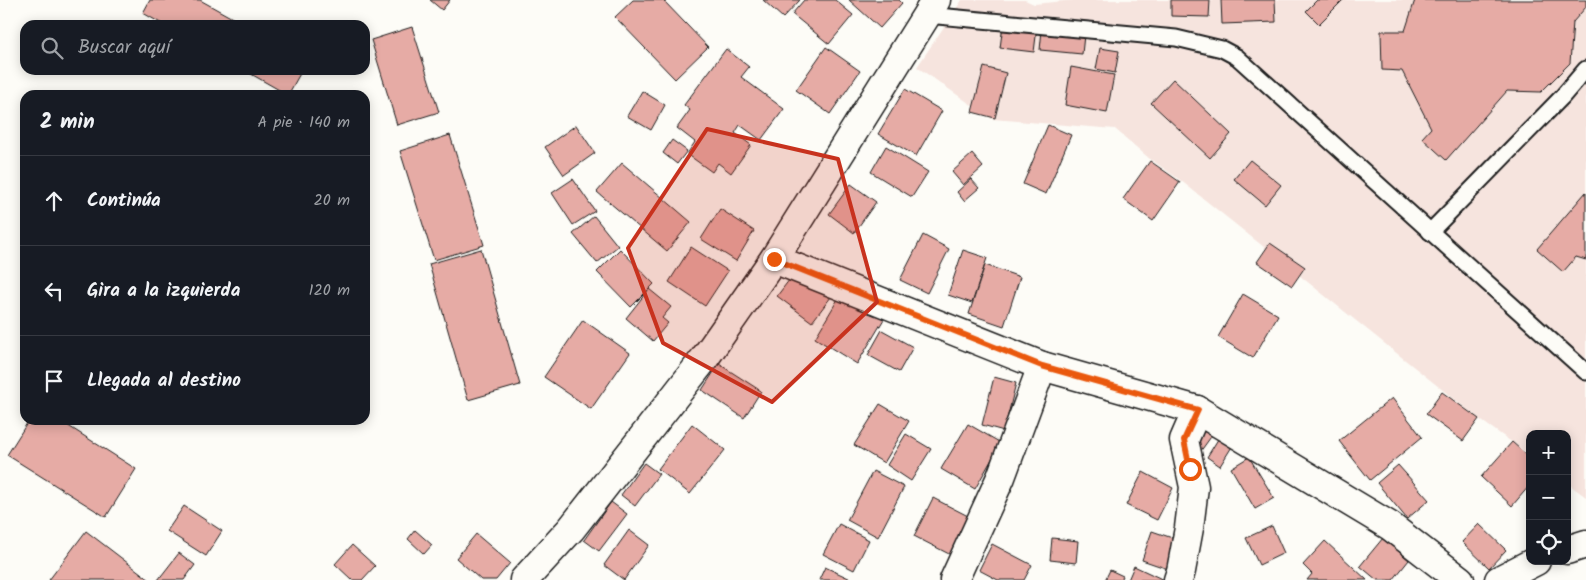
<!DOCTYPE html>
<html lang="es">
<meta charset="utf-8">
<style>
:root{--surface:#171b24;--page:#20242c;--text:#f1f3f6;--muted:#9ea1a6;--line:#363941}
body{margin:0;font-family:Kalam,sans-serif;background:var(--page);color:var(--text)}
.controls{position:absolute;right:15px;bottom:15px;display:grid;overflow:hidden;border-radius:10px;box-shadow:0 2px 12px #0003}
.controls button{width:45px;height:45px;display:grid;place-items:center;padding:0;border:0;border-bottom:1px solid var(--line);background:var(--surface);color:var(--text);font:25px sans-serif}
.stop{position:absolute;width:15px;height:15px;margin:-11px;border:4px solid #ea580c;border-radius:50%;background:#fff}
.stop.end{background:#ea580c;border-color:#fff;box-shadow:0 1px 5px #0008}
.list{margin:0;padding:0;list-style:none}
h2{display:flex;justify-content:space-between;align-items:center;height:65px;margin:0;padding:0 20px;font-size:21px}
h2 small{font-size:16px;font-weight:400;color:var(--muted)}
.list li{display:grid;grid-template-columns:32px 1fr auto;gap:15px;align-items:center;box-sizing:border-box;height:90px;padding:0 20px;border-top:1px solid var(--line)}
.list b{display:block;font-size:19px;white-space:nowrap}
.list em{font-size:16px;font-style:normal;color:var(--muted)}
.icon{flex:none;width:28px;height:28px;fill:none;stroke:currentColor;stroke-width:2;stroke-linecap:round;stroke-linejoin:round}
.map{position:relative;flex:none;width:1586px;height:580px;overflow:hidden}
.search{position:absolute;background:var(--surface);box-shadow:0 2px 12px #0003;left:20px;top:20px;width:350px;height:55px;display:flex;align-items:center;gap:12px;box-sizing:border-box;padding:0 18px;border-radius:15px;color:var(--muted);font-size:19px}
.panel{position:absolute;background:var(--surface);box-shadow:0 2px 12px #0003;left:20px;top:90px;width:350px;height:335px;border-radius:15px}
.map>svg:first-child{display:block}
.built{fill:#f6e4de}
.building{fill:#e6aba5;stroke:#1c1c1c}
.lines{fill:none;stroke-linecap:round;stroke-linejoin:round}
.service-casing{stroke:#1c1c1c;stroke-width:19}
.minor-casing{stroke:#1c1c1c;stroke-width:31}
.secondary-casing{stroke:#1c1c1c;stroke-width:31}
.service{stroke:#fdfcf7;stroke-width:15}
.minor{stroke:#fdfcf7;stroke-width:28}
.secondary{stroke:#fdfcf7;stroke-width:28}
.route{stroke:#ea580c;stroke-width:6}
.marked{fill:#c8321e;fill-opacity:0.2;stroke:#c8321e;stroke-width:4;stroke-linejoin:round}
</style>
<div class="map">
<svg width="1586" height="580" viewBox="0 0 1586 580">
<rect width="100%" height="100%" fill="#fdfcf7"/>
<filter id="ink" filterUnits="userSpaceOnUse"><feTurbulence type="fractalNoise" baseFrequency=".02" numOctaves="2"/><feDisplacementMap in="SourceGraphic" scale="10" xChannelSelector="R" yChannelSelector="G"/><feConvolveMatrix kernelMatrix="1 2 1 2 8 2 1 2 1" color-interpolation-filters="sRGB"/></filter>
<g filter="url(#ink)">
<path class="built" d="M962 0H1025L1034 4 1074 0H1586V497L1567 483V434H1530V455L1479 419 1180 180 1150 159 1115 129 992 119 917 67Z"/>
<g class="building">
<path d="M150 0H200L245 25H164L143 13Z"/>
<path d="M430 0H450L442 10Z"/>
<path d="M633 0H663L708 47 675 79 615 17Z"/>
<path d="M763 0H800L783 18Z"/>
<path d="M804 0H835L853 15 829 44 792 14Z"/>
<path d="M849 0H899L902 3 880 28Z"/>
<path d="M1171 0H1210L1209 17 1171 16Z"/>
<path d="M1221 0H1275L1276 22 1222 24Z"/>
<path d="M1317 0H1343L1319 24 1306 11Z"/>
<path d="M1415 0H1586V7L1573 22 1570 63 1541 92 1507 91 1446 160 1422 138 1431 128 1402 71 1382 70 1381 31H1405Z"/>
<path d="M1003 25 1037 28 1034 52 1000 48Z"/>
<path d="M412 27 439 112 397 125 371 40Z"/>
<path d="M1042 30 1084 35 1082 54 1040 50Z"/>
<path d="M826 47 860 71 830 114 796 90Z"/>
<path d="M1100 48 1119 51 1115 73 1096 69Z"/>
<path d="M726 49 749 67 741 77 784 109 761 140 740 125 735 133 751 145 731 173 718 163 712 172 687 154 695 142 677 128 690 110 684 105Z"/>
<path d="M984 67 1006 73 995 118 972 112Z"/>
<path d="M1071 67 1114 75 1107 113 1065 105Z"/>
<path d="M244 70H302L288 95Z"/>
<path d="M1173 79 1231 134 1210 158 1151 103Z"/>
<path d="M905 89 942 111 916 156 878 134Z"/>
<path d="M642 91 665 105 651 130 627 116Z"/>
<path d="M576 125 595 153 564 175 545 147Z"/>
<path d="M1048 125 1071 135 1046 194 1023 184Z"/>
<path d="M450 135 484 245 434 260 400 151Z"/>
<path d="M672 140 687 151 677 164 663 153Z"/>
<path d="M886 146 928 172 912 197 871 172Z"/>
<path d="M972 154 983 167 963 185 952 172Z"/>
<path d="M1250 160 1281 185 1265 205 1234 179Z"/>
<path d="M1150 161 1180 182 1153 221 1123 199Z"/>
<path d="M622 163 691 222 667 251 597 192Z"/>
<path d="M573 179 595 211 573 225 552 193Z"/>
<path d="M971 179 979 188 964 201 957 192Z"/>
<path d="M851 184 876 202 854 233 829 214Z"/>
<path d="M1586 192V260L1576 257 1563 272 1537 249Z"/>
<path d="M720 209 754 231 736 261 701 239Z"/>
<path d="M594 216 618 246 597 263 573 234Z"/>
<path d="M923 235 949 249 927 293 900 280Z"/>
<path d="M1270 243 1305 267 1292 286 1257 262Z"/>
<path d="M691 247 728 271 705 306 669 282Z"/>
<path d="M481 249 520 385 468 400 429 264Z"/>
<path d="M620 249 654 284 631 307 597 272Z"/>
<path d="M963 250 987 258 972 303 948 295Z"/>
<path d="M985 265 1020 277 1004 326 969 314Z"/>
<path d="M796 271 831 297 812 322 777 296Z"/>
<path d="M649 289 671 307 662 318 668 323 653 341 626 318Z"/>
<path d="M841 294 884 319 857 364 815 338Z"/>
<path d="M1243 294 1278 315 1253 358 1218 337Z"/>
<path d="M583 320 630 353 591 409 544 377Z"/>
<path d="M882 330 913 347 899 372 868 355Z"/>
<path d="M719 364 761 391 744 418 702 390Z"/>
<path d="M994 377 1016 383 1004 431 982 425Z"/>
<path d="M1442 392 1479 419 1463 441 1426 414Z"/>
<path d="M1392 398 1422 437 1370 480 1339 441Z"/>
<path d="M880 404 909 421 884 463 854 445Z"/>
<path d="M29 420H59L136 469 106 517 7 455Z"/>
<path d="M692 424 725 450 690 494 658 469Z"/>
<path d="M968 424 1001 443 975 489 941 469Z"/>
<path d="M1203 427 1213 434 1200 452 1190 444Z"/>
<path d="M906 434 931 449 911 481 887 465Z"/>
<path d="M1220 436 1233 445 1220 466 1207 457Z"/>
<path d="M1512 442 1530 458V485L1512 506 1481 477Z"/>
<path d="M1249 457 1274 498 1255 509 1231 468Z"/>
<path d="M644 463 659 474 635 506 621 495Z"/>
<path d="M1398 465 1429 500 1407 519 1377 483Z"/>
<path d="M873 471 904 487 878 537 847 520Z"/>
<path d="M1143 472 1173 488 1157 520 1126 505Z"/>
<path d="M933 498 970 517 951 555 914 536Z"/>
<path d="M611 502 627 514 599 551 584 540Z"/>
<path d="M184 506 222 531 206 556 167 531Z"/>
<path d="M839 524 869 540 854 570 823 554Z"/>
<path d="M1479 524 1506 550 1489 568 1462 542Z"/>
<path d="M1272 526 1284 553 1259 565 1246 538Z"/>
<path d="M415 530 432 545 424 554 408 539Z"/>
<path d="M629 530 649 545 624 580 604 565Z"/>
<path d="M86 531 150 580H49Z"/>
<path d="M1152 531 1181 541 1171 570 1142 560Z"/>
<path d="M476 534 510 563 496 580H481L456 558Z"/>
<path d="M1052 538 1078 541 1076 563 1050 560Z"/>
<path d="M1383 538 1409 560 1393 580H1377L1360 566Z"/>
<path d="M1325 541 1367 580H1307L1312 574 1303 565Z"/>
<path d="M992 544 1032 565 1024 580H998L979 570Z"/>
<path d="M352 545 375 566 362 580H352L335 564Z"/>
<path d="M179 553 195 565 184 580H158Z"/>
<path d="M1134 566 1164 580H1128Z"/>
<path d="M825 567 853 580H819Z"/>
<path d="M1110 570 1123 576 1121 580H1105Z"/>
</g>
<g class="lines">
<g class="service-casing">
<g id="service">
<path d="M927 15 1176 38 1222 49 1237 57 1586 372"/>
<path d="M1430 232 1562 97 1586 69"/>
</g>
</g>
<g class="minor-casing">
<g id="minor">
<path d="M774 259 1042 366 1197 410 1390 526 1460 580"/>
<path d="M1567 550 1586 544"/>
<path d="M954 580 1001 477 1042 366"/>
<path d="M1178 580 1181 571 1189 528 1194 487 1184 440 1197 410"/>
<path d="M1499 580 1536 561"/>
</g>
</g>
<g class="secondary-casing">
<path id="secondary" d="M524 580 571 529 704 359 774 259 936 0"/>
</g>
<use href="#service" class="service"/>
<use href="#minor" class="minor"/>
<use href="#secondary" class="secondary"/>
</g>
</g>
<g class="lines" filter="url(#ink)">
<path class="route" d="M774 259 1042 366 1198 410 1184 440 1190 469"/>
</g>
<path class="marked" d="M707 129 838 159 877 302 772 402 663 343 628 248Z"/>
</svg>
<div class="controls">
<button>+</button>
<button>−</button>
<button><svg class="icon" aria-label="locate" viewBox="0 0 24 24"><circle cx="12" cy="12" r="6"/><path d="M12 2v4M12 18v4M2 12h4M18 12h4"/></svg></button>
</div>
<div class="stop" style="left:1190px;top:469px"></div>
<div class="stop end" style="left:774px;top:259px"></div>
<div class="search"><svg class="icon" aria-label="search" viewBox="0 0 24 24"><circle cx="10" cy="10" r="6"/><path d="M15 15l6 6"/></svg>Buscar aquí</div>
<section class="panel">
<h2>2 min<small>A pie · 140 m</small></h2>
<ul class="list">
<li><svg class="icon" aria-label="ahead" viewBox="0 0 24 24"><path d="M12 20V5M6 11l6-6 6 6"/></svg><div><b>Continúa</b></div><em>20 m</em></li>
<li><svg class="icon" aria-label="left" viewBox="0 0 24 24"><path d="M17 20v-9H6M10 6l-5 5 5 5"/></svg><div><b>Gira a la izquierda</b></div><em>120 m</em></li>
<li><svg class="icon" aria-label="arrive" viewBox="0 0 24 24"><path d="M6 21V4h12l-3 4 3 4H6"/></svg><div><b>Llegada al destino</b></div></li>
</ul>
</section>
</div>
